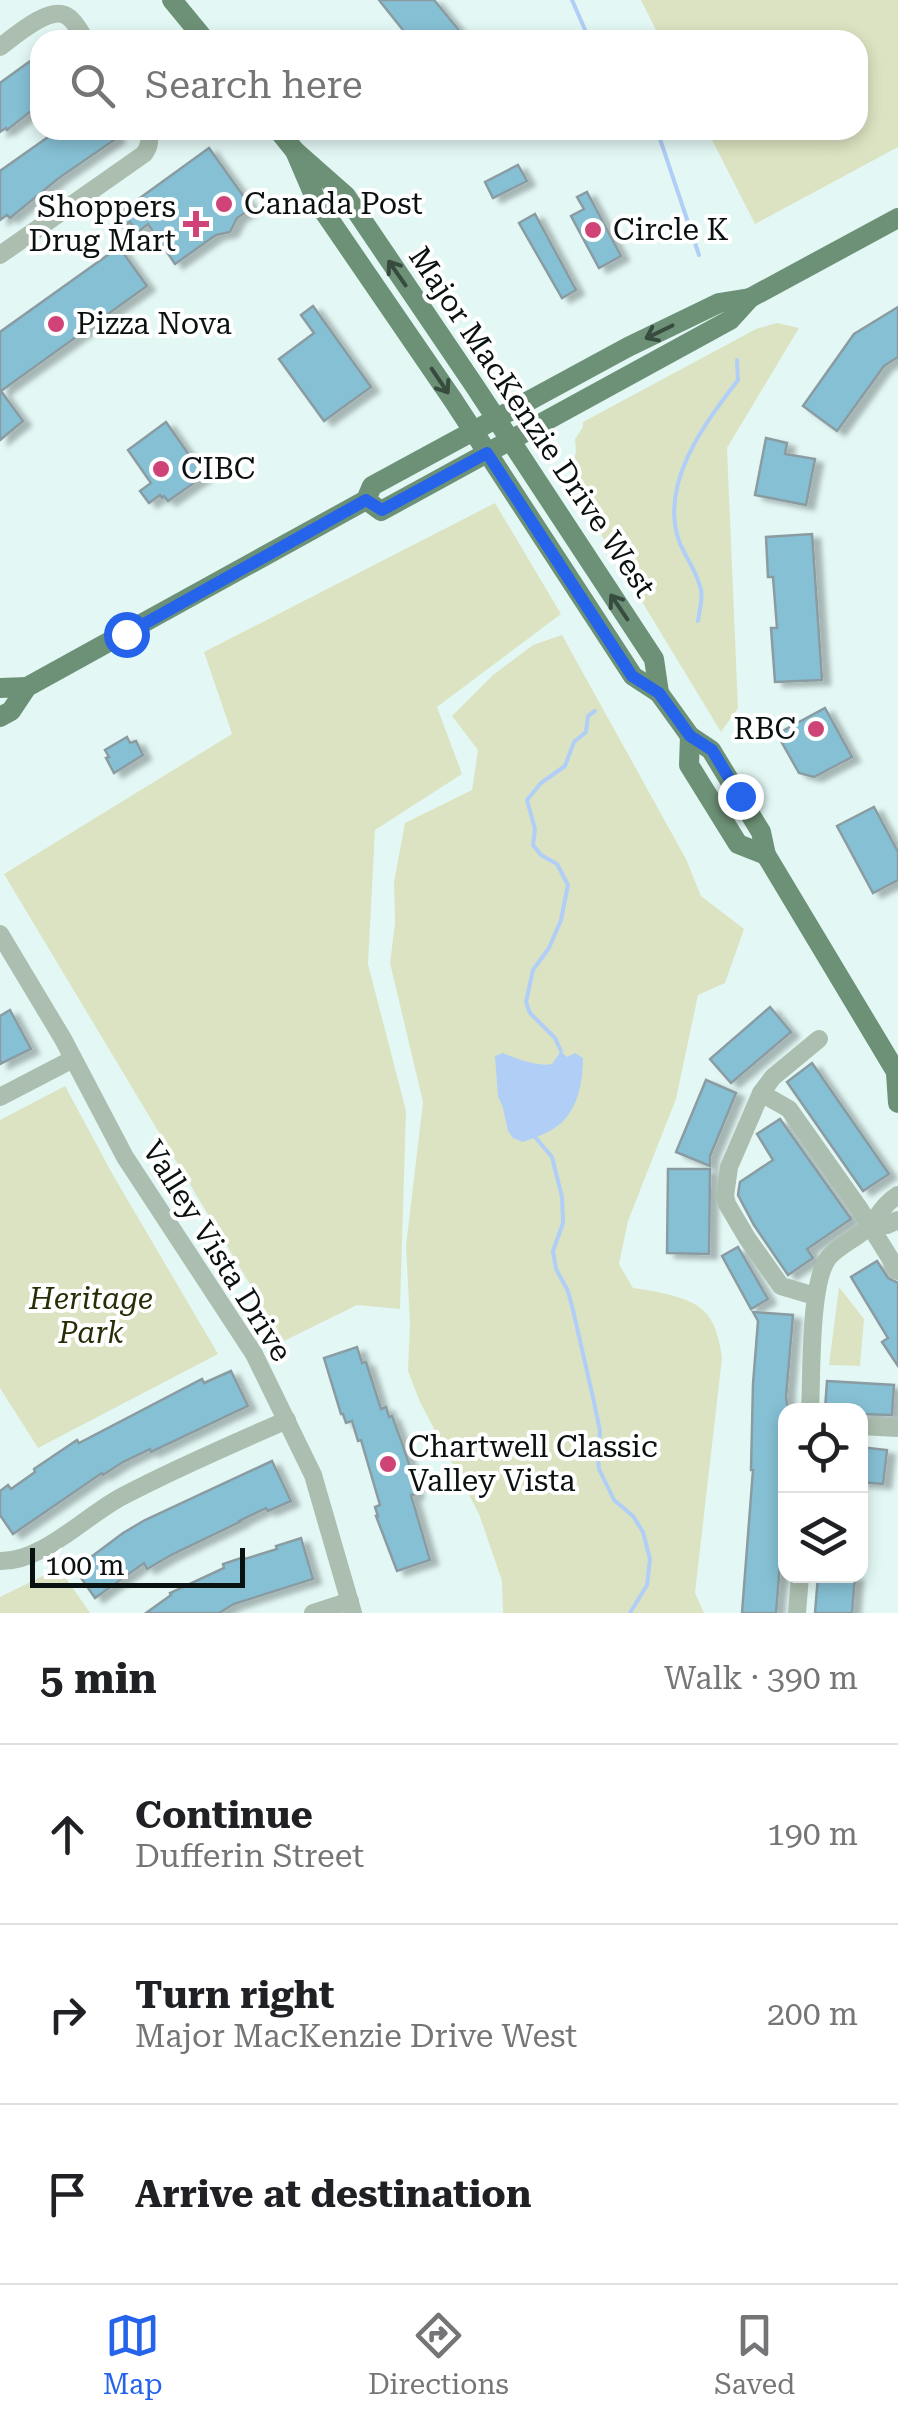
<!DOCTYPE html>
<meta charset="utf-8">
<style>
:root{--surface:#fff;--page:#f2f2f2;--text:#202124;--muted:#757577;--line:#e0e0e0;--accent:#2563eb}
body{margin:0;font-family:"Roboto Serif",serif;background:var(--page);color:var(--text)}
.controls{position:absolute;right:30px;bottom:30px;display:grid;overflow:hidden;border-radius:20px;box-shadow:0 5px 15px #0003}
.controls button{width:90px;height:90px;display:grid;place-items:center;padding:0;border:0;border-bottom:2px solid var(--line);background:var(--surface);color:var(--text);font:50px sans-serif}
.scale{position:absolute;left:30px;bottom:25px;width:215px;box-sizing:border-box;padding-left:10px;border:5px solid #0a1111;border-top:0;font-size:28px;line-height:35px;white-space:nowrap;color:#0a1111;-webkit-text-stroke:8px #fff;paint-order:stroke}
.stop{position:absolute;width:30px;height:30px;margin:-22px;border:8px solid #2563eb;border-radius:50%;background:#fff}
.stop.end{background:#2563eb;border-color:#fff;box-shadow:0 2px 10px #0008}
.list{margin:0;padding:0;list-style:none}
h2{display:flex;justify-content:space-between;align-items:center;height:130px;margin:0;padding:0 40px;font-size:42px}
h2 small{font-size:32px;font-weight:400;color:var(--muted)}
.list li{display:grid;grid-template-columns:65px 1fr auto;gap:30px;align-items:center;box-sizing:border-box;height:180px;padding:0 40px;border-top:2px solid var(--line)}
.list b{display:block;font-size:38px;white-space:nowrap}
.list p{margin:0;font-size:32px;white-space:nowrap;color:var(--muted)}
.list em{font-size:32px;font-style:normal;color:var(--muted)}
.icon{flex:none;width:55px;height:55px;fill:none;stroke:currentColor;stroke-width:2;stroke-linecap:round;stroke-linejoin:round}
.map{position:relative;flex:none;width:898px;height:1613px;overflow:hidden}
.search{position:absolute;background:var(--surface);box-shadow:0 5px 15px #0003;left:30px;right:30px;top:30px;height:110px;display:flex;align-items:center;gap:25px;box-sizing:border-box;padding:0 35px;border-radius:30px;color:var(--muted);font-size:38px}
.sheet{height:670px;background:var(--surface)}
nav{display:flex;justify-content:space-around;align-items:center;box-sizing:border-box;height:140px;border-top:2px solid var(--line);background:var(--surface);font-size:28px;color:var(--muted)}
nav a{display:grid;justify-items:center;gap:5px}
nav .on{color:var(--accent)}
.map>svg:first-child{display:block}
.green{fill:#dce3c2}
.water{fill:#b1cef7}
.lines{fill:none;stroke-linecap:round;stroke-linejoin:round}
.stream{stroke:#b1cef7;stroke-width:4}
.building{fill:#86c0d4;stroke:#8a9ca2;stroke-width:2.5;filter:url(#shadow)}
.minor{stroke:#abbeaf;stroke-width:18}
.major{stroke:#6d9176;stroke-width:20}
.oneway{stroke:#374b3e}
.route{stroke:#2563eb;stroke-width:12}
.poi-dot{fill:#cf4377;stroke:#fff;stroke-width:4}
.labels{text-anchor:middle;stroke-width:8;stroke-linejoin:round;paint-order:stroke}
.poi-label{font-size:30px;fill:#0a1111;stroke:#fff;text-anchor:start}
.street-label{font-size:30px;fill:#0a1111;stroke:#fff}
.park-label{font-size:30px;font-style:italic;fill:#272d06;stroke:#fff}
</style>
<div class="map">
<svg width="898" height="1613" viewBox="0 0 898 1613">
<defs>
<filter id="shadow"><feDropShadow dx="8" dy="4.5" stdDeviation="2.5" flood-color="#0004"/></filter>
</defs>
<rect width="100%" height="100%" fill="#e3f8f5"/>
<g class="green">
<path d="M641 0H898V147L755 224 707 130H858V40H661Z"/>
<path d="M777 323 799 328 727 448 738 708 721 732 584 506 586 501 572 469 576 451 575 439 583 427V422L756 329Z"/>
<path d="M495 503 561 614 437 707 462 774 375 830 368 964 406 1111 400 1309 357 1305 284 1341 4 874 232 734 204 652Z"/>
<path d="M562 635 686 859 701 896 744 929 725 983 698 995 676 1099 628 1221 619 1264 633 1288C654 1291 689 1296 704 1311 716 1322 720 1343 722 1358L695 1593 704 1613H503L502 1581 479 1514 420 1402 408 1371 410 1323 406 1246 423 1102 390 963 395 923 394 882 405 823 472 790 478 750 452 716 493 675 533 645Z"/>
<path d="M65 1086 113 1175 218 1354 38 1448 0 1388V1120Z"/>
<path d="M839 1287 864 1319 860 1366 829 1365Z"/>
<path d="M59 1568 90 1613H0V1597Z"/>
</g>
<path class="water" d="M561 1051 567 1057 575 1053 583 1058C583 1084 577 1115 553 1129 544 1135 533 1138 523 1142L513 1138 508 1131 503 1108 498 1096 495 1056 503 1053C517 1059 537 1067 552 1064Z"/>
<g class="lines">
<g class="stream">
<path d="M572 0 586 32 593 40"/>
<path d="M657 130 699 255"/>
<path d="M698 621C699 612 703 599 701 590 698 573 685 557 679 541 659 483 705 423 738 380L737 360"/>
<path d="M561 1051 555 1038 530 1013 526 1002 533 970 549 948 561 920 568 885 557 864 541 855 533 845 535 829 527 800 541 783 565 766 574 742 586 732 588 716 595 711"/>
<path d="M535 1137 552 1157 562 1197 563 1223 553 1251 556 1269 568 1291 573 1310 594 1402 600 1431 598 1460 599 1469 614 1500 633 1516 643 1532 650 1559 647 1585 630 1613"/>
</g>
</g>
<g class="building">
<path d="M379 0H434L467 40H411Z"/>
<path d="M40 54V104L7 130 6 128 0 132V83Z"/>
<path d="M58 130H111L117 138 59 178 10 218 7 215 0 220V171Z"/>
<path d="M209 148 252 208 237 218 230 232 216 235 175 264 148 224 138 232 130 222 123 227 115 216Z"/>
<path d="M518 165 527 181 493 198 485 182Z"/>
<path d="M587 192 621 256 599 268 571 216 584 209 577 197Z"/>
<path d="M535 214 576 290 562 298 519 223Z"/>
<path d="M119 247 147 286 1 391 23 421 0 440V332Z"/>
<path d="M313 306 371 387 324 421 279 359 314 333 301 315Z"/>
<path d="M898 307V357L884 366 837 431 803 406 854 334Z"/>
<path d="M166 422 204 476 168 501 164 496 162 498 160 495 149 503 140 491 151 483 128 450Z"/>
<path d="M766 438 787 443 785 454 815 459 806 505 755 495Z"/>
<path d="M812 534 822 680 775 682 771 628H777L773 577H768L766 537Z"/>
<path d="M825 708 852 757 814 777 799 773 777 734Z"/>
<path d="M127 737 130 743 136 741 143 755 114 773 106 758 109 757 105 750Z"/>
<path d="M874 807 898 852V880L873 893 837 826Z"/>
<path d="M770 1007 791 1032 731 1083 710 1059Z"/>
<path d="M10 1010 31 1049 0 1064V1016Z"/>
<path d="M812 1063 889 1174 863 1191 787 1082Z"/>
<path d="M706 1080 736 1093 710 1156V1166L676 1152Z"/>
<path d="M780 1119 851 1219 807 1249 813 1258 788 1275 754 1225 738 1195 740 1182 773 1160 757 1134Z"/>
<path d="M668 1169H710L709 1254 667 1253Z"/>
<path d="M738 1247 768 1299 751 1309 722 1256Z"/>
<path d="M877 1261 888 1278 898 1283V1366L882 1342 888 1338 851 1277Z"/>
<path d="M753 1312 793 1315 786 1397 788 1410H786V1489L776 1613H742L753 1470H751L753 1384 758 1321Z"/>
<path d="M357 1347 362 1363 366 1362 381 1409 386 1407 389 1417 392 1416 402 1443 416 1485 413 1486 416 1494 411 1495 430 1560 397 1571 376 1516H378L375 1507 380 1505 361 1440 358 1441 352 1421 346 1423 343 1414H341L324 1358Z"/>
<path d="M231 1371 248 1406 151 1452 150 1449 123 1462 103 1475 102 1473 13 1534 0 1515V1491L8 1485 11 1489 35 1472 34 1469 77 1440 79 1443 202 1379 204 1383Z"/>
<path d="M827 1381 894 1385 892 1415 860 1414V1410H825Z"/>
<path d="M860 1447 887 1450 883 1484 860 1482Z"/>
<path d="M272 1461 291 1501 268 1511 266 1508 239 1521 240 1522 173 1554 147 1569 144 1563 95 1598 75 1569 123 1533 145 1520Z"/>
<path d="M301 1538 313 1579 234 1604 219 1613H146L171 1595 170 1593 224 1568 223 1564 244 1557 245 1559 277 1549 276 1546Z"/>
<path d="M818 1576H855L852 1613H815Z"/>
</g>
<g class="lines">
<g class="minor">
<path d="M0 47C14 37 47 7 65 15 74 19 80 32 86 40"/>
<path d="M0 255 144 154C150 146 150 140 148 130"/>
<path d="M0 934 63 1039 125 1157 254 1354 313 1475 353 1613"/>
<path d="M761 1093 789 1109 859 1208 898 1271"/>
<path d="M0 1097 73 1059"/>
<path d="M870 1226 887 1225 898 1220"/>
<path d="M815 1296 781 1286 747 1238 727 1204 725 1196 729 1167 761 1093 773 1077 819 1039"/>
<path d="M810 1410C812 1376 809 1281 829 1257 839 1246 855 1239 866 1229 878 1218 883 1204 898 1195"/>
<path d="M860 1426 898 1428"/>
<path d="M0 1561C43 1562 86 1515 123 1496 176 1468 232 1444 287 1420"/>
<path d="M313 1613 350 1601"/>
<path d="M797 1613 800 1576"/>
</g>
<g class="major">
<path d="M172 0 205 40"/>
<path d="M278 130 295 151 346 196 474 385 654 659 659 693"/>
<path d="M295 151 316 200 453 400 633 676 659 693 690 736 711 750 761 832 766 855 898 1075"/>
<path d="M366 500 381 511 730 320 750 298 898 218"/>
<path d="M0 688 27 687"/>
<path d="M0 717 11 711 27 687 366 500 372 486 628 347 719 303 750 298"/>
<path d="M690 736 689 765 738 844 766 855"/>
<path d="M896 1073 898 1103"/>
</g>
</g>
<defs><path id="oneway-shaft" d="M-6 0H5M1.5-3L5.5 0L1.5 3" fill="none" stroke-width="1.6" stroke-linecap="round" stroke-linejoin="round" transform="scale(2.5)"/></defs>
<g class="oneway">
<use href="#oneway-shaft" transform="translate(397 273) rotate(-125)"/>
<use href="#oneway-shaft" transform="translate(659 332) rotate(154)"/>
<use href="#oneway-shaft" transform="translate(440 381) rotate(56)"/>
<use href="#oneway-shaft" transform="translate(619 607) rotate(-124)"/>
</g>
<g class="lines">
<path class="route" d="M126 634 366 500 382 510 487 453 632 676 659 693 690 736 712 750 740 796"/>
</g>
<g class="poi-dot">
<circle cx="224" cy="204" r="10"/>
<path d="M191 209h10v10h10v10h-10v10h-10v-10h-10v-10h10z"/>
<circle cx="593" cy="230" r="10"/>
<circle cx="56" cy="324" r="10"/>
<circle cx="161" cy="469" r="10"/>
<circle cx="816" cy="729" r="10"/>
<circle cx="388" cy="1464" r="10"/>
</g>
<g class="labels">
<g class="poi-label">
<text x="244" y="214">Canada Post</text>
<text x="176" y="217" text-anchor="end">Shoppers<tspan x="176" dy="34">Drug Mart</tspan></text>
<text x="613" y="240">Circle K</text>
<text x="76" y="334">Pizza Nova</text>
<text x="181" y="479">CIBC</text>
<text x="796" y="739" text-anchor="end">RBC</text>
<text x="408" y="1457">Chartwell Classic<tspan x="408" dy="34">Valley Vista</tspan></text>
</g>
<g class="street-label">
<text transform="translate(532 422) rotate(56)" y="10">Major MacKenzie Drive West</text>
<text transform="translate(217 1251) rotate(58)" y="10">Valley Vista Drive</text>
</g>
<g class="park-label">
<text x="91" y="1309">Heritage<tspan x="91" dy="34">Park</tspan></text>
</g>
</g>
</svg>
<div class="controls">
<button><svg class="icon" aria-label="locate" viewBox="0 0 24 24"><circle cx="12" cy="12" r="6"/><path d="M12 2v4M12 18v4M2 12h4M18 12h4"/></svg></button>
<button><svg class="icon" aria-label="layers" viewBox="0 0 24 24"><path d="M12 4l9 5-9 5-9-5zM3 14l9 5 9-5"/></svg></button>
</div>
<div class="scale">100 m</div>
<div class="stop" style="left:126px;top:634px"></div>
<div class="stop end" style="left:740px;top:796px"></div>
<div class="search"><svg class="icon" aria-label="search" viewBox="0 0 24 24"><circle cx="10" cy="10" r="6"/><path d="M15 15l6 6"/></svg>Search here</div>
</div>
<section class="sheet">
<h2>5 min<small>Walk · 390 m</small></h2>
<ul class="list">
<li><svg class="icon" aria-label="ahead" viewBox="0 0 24 24"><path d="M12 20V5M6 11l6-6 6 6"/></svg><div><b>Continue</b><p>Dufferin Street</p></div><em>190 m</em></li>
<li><svg class="icon" aria-label="right" viewBox="0 0 24 24"><path d="M7 20v-9h11M14 6l5 5-5 5"/></svg><div><b>Turn right</b><p>Major MacKenzie Drive West</p></div><em>200 m</em></li>
<li><svg class="icon" aria-label="arrive" viewBox="0 0 24 24"><path d="M6 21V4h12l-3 4 3 4H6"/></svg><div><b>Arrive at destination</b></div></li>
</ul>
</section>
<nav>
<a class="on"><svg class="icon" aria-label="map" viewBox="0 0 24 24"><path d="M3 6l6-2 6 2 6-2v14l-6 2-6-2-6 2zM9 4v14M15 6v14"/></svg>Map</a>
<a><svg class="icon" aria-label="directions" viewBox="0 0 24 24"><path d="M12 3l9 9-9 9-9-9zM9 14v-3h6M13 9l2 2-2 2"/></svg>Directions</a>
<a><svg class="icon" aria-label="saved" viewBox="0 0 24 24"><path d="M7 4h10v16l-5-4-5 4z"/></svg>Saved</a>
</nav>
